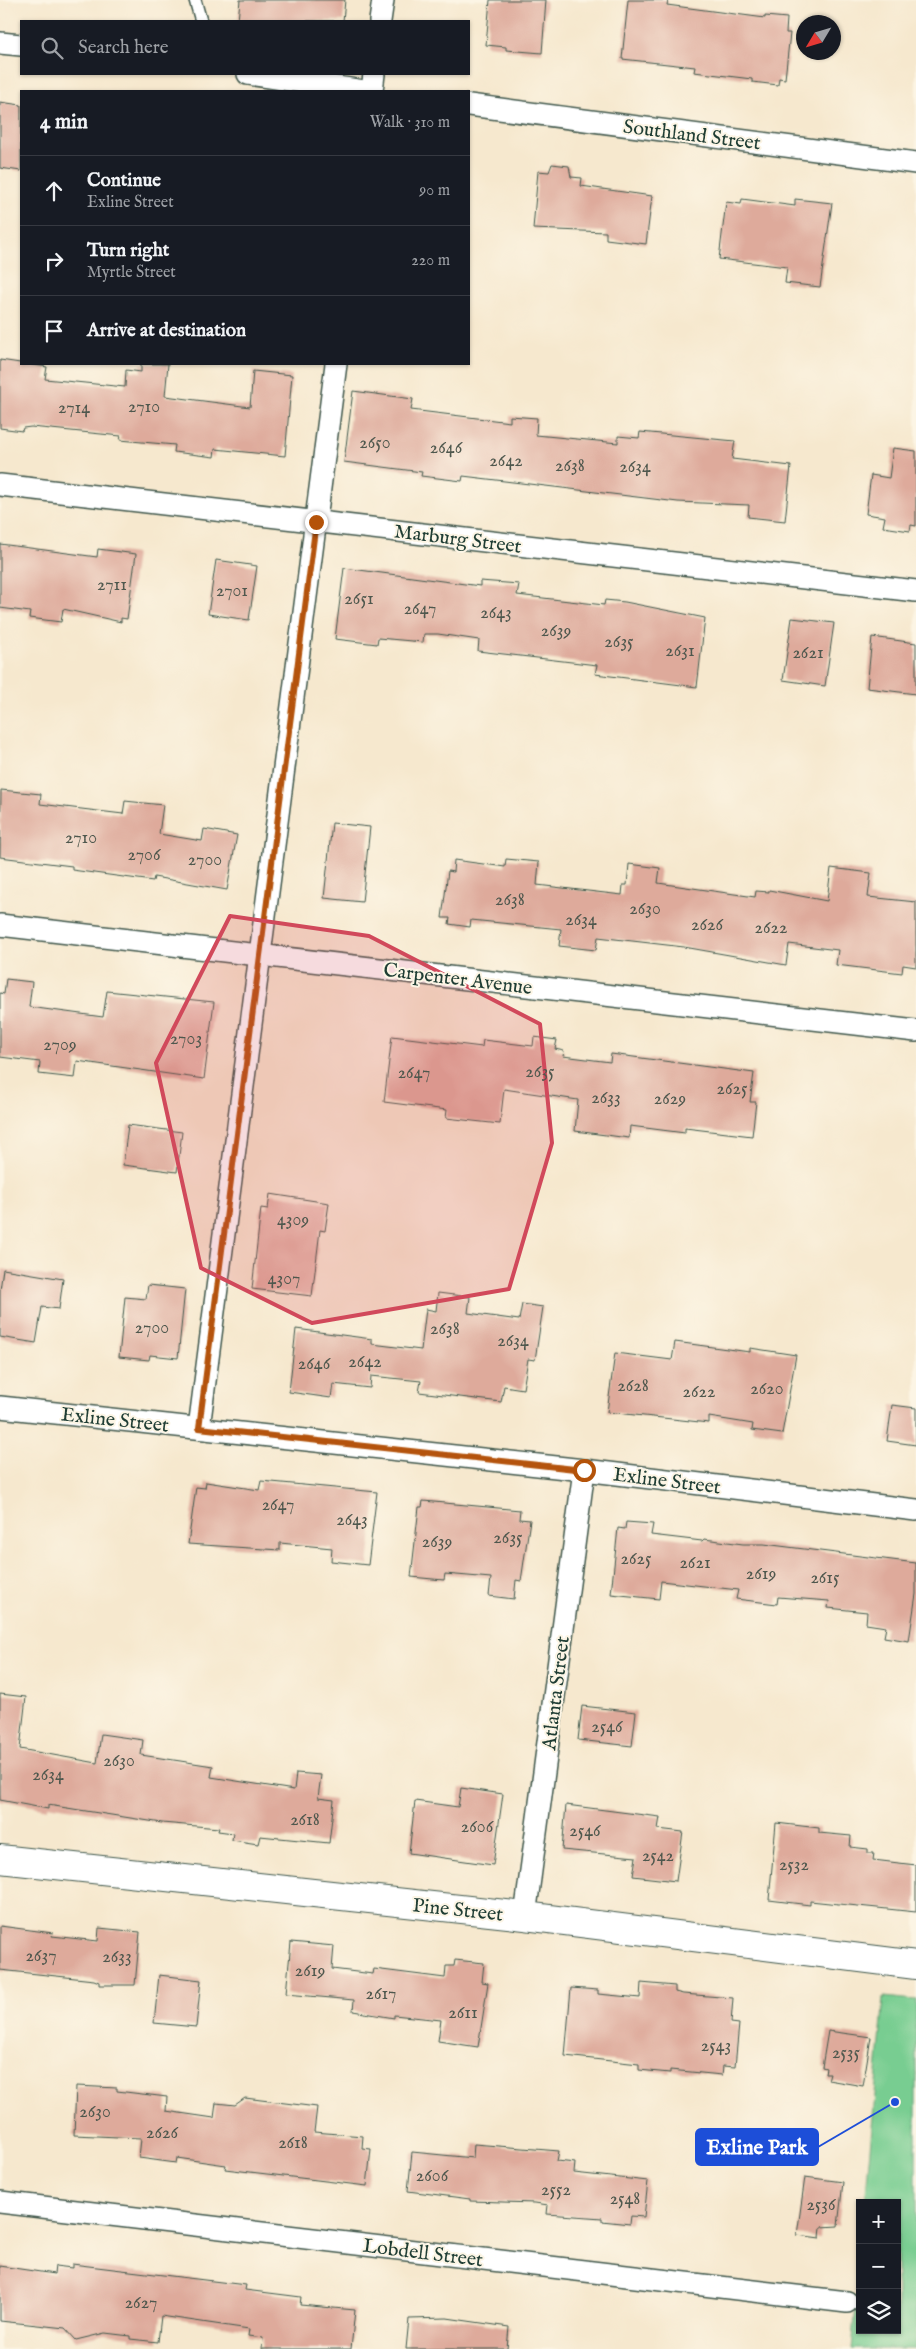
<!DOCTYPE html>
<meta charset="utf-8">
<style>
:root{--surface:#171b24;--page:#20242c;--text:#f1f3f6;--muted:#9ea1a6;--line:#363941}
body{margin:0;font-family:"IM FELL English",serif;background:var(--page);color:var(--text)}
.controls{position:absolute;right:15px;bottom:15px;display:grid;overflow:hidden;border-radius:0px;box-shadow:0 1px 4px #0004}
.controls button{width:45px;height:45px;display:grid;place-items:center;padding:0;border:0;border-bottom:1px solid var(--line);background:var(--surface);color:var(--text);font:25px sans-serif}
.compass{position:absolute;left:796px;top:15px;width:45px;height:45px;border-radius:50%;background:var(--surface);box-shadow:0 1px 4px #0004;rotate:232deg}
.stop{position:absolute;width:15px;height:15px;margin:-11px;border:4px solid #b45309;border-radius:50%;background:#fff}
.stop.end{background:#b45309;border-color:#fff;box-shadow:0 1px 5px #0008}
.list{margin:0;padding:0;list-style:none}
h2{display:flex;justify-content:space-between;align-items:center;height:65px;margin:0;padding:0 20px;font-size:21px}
h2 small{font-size:16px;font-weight:400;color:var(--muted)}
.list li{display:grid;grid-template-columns:32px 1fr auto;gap:15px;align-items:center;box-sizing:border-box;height:70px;padding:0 20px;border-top:1px solid var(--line)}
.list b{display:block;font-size:19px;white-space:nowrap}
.list p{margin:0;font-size:16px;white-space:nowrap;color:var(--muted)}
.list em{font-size:16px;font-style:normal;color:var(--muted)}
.icon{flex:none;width:28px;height:28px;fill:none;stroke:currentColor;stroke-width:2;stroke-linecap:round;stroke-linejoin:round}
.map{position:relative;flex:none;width:916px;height:2349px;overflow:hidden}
.search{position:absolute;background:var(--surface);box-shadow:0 1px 4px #0004;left:20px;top:20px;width:450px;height:55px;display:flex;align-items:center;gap:12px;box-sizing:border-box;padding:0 18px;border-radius:0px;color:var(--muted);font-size:19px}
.panel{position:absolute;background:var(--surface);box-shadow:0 1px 4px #0004;left:20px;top:90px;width:450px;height:275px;border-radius:0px}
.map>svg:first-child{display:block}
.green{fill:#78cd91;stroke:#4c8562}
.building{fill:#deaa9b}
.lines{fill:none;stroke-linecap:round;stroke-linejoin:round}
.service-casing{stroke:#3f574b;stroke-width:14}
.minor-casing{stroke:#3f574b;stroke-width:24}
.tertiary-casing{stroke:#3f574b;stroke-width:30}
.service{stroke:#fff;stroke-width:11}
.minor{stroke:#fff;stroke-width:21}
.tertiary{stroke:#fff;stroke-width:28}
.route{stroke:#b45309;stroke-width:6}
.marked{fill:#d1495b;fill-opacity:0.2;stroke:#d1495b;stroke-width:4;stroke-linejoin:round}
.labels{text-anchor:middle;stroke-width:4;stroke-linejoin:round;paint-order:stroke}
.number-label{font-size:18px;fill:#4f584e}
.street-label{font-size:20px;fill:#1f3d34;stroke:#fcf5e5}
.leader{fill:none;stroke:#1d4ed8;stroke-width:2}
.callout-dot{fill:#1d4ed8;stroke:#fcf5e5;stroke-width:2}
.callout{fill:#1d4ed8;stroke:#1d4ed8;stroke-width:2}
.callout-label{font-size:21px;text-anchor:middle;font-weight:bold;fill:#fff}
</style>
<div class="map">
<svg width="916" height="2349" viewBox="0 0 916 2349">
<rect width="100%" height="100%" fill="#fcf5e5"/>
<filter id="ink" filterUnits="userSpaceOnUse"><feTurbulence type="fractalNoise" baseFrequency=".02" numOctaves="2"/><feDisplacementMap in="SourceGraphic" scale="10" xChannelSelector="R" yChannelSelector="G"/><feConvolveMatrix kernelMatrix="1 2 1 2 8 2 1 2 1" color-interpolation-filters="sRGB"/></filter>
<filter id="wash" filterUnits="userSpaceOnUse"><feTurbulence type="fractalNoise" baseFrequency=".0096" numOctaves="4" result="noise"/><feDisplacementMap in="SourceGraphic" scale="20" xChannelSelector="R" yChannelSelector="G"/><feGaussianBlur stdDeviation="1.12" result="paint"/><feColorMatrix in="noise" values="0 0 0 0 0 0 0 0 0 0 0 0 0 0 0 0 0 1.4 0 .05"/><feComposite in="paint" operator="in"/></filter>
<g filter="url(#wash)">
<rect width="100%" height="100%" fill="#f6e8ce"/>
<path class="green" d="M884 1997 916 2000V2349H852L860 2263V2330H897V2203H865Z"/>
<g id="blocks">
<g class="building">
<path d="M240 0H345L343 21H238Z"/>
<path d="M490 0H546L542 53 506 50V47L486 45Z"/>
<path d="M628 0H668L667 5 765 18V16L787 18 786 33H790L785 79 779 78 778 85 752 82V79L694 72 695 67 622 59Z"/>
<path d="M0 102 21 105V171L0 168Z"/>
<path d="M552 164 569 166 571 177 582 178 581 186 652 196 646 244 606 239V232L533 229 538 171 549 172Z"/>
<path d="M742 199 795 206V199L832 203 820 287 785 283 787 267 719 259 726 202 741 204Z"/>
<path d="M0 360 47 367 45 379 125 387 126 370 141 372V364H168L165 396 250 407 253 371 292 375 285 456 215 449 214 457 174 452 175 445 120 440 121 436 31 427 23 428 22 431 0 428Z"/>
<path d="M353 391 413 399 411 410 510 422V416L537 418 536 435 618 443V436L639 438 640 432 735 441 732 459 791 466 785 521 748 517 749 505 678 502 463 476 462 481 421 476 422 472 344 462Z"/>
<path d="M893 448 916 451V526L911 525 910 531 883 527 885 517 866 514 871 475 889 478Z"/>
<path d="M0 544 97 557 98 549 136 554 127 619 121 618V622L63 609 61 622 29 618 30 612 0 608Z"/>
<path d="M216 560 257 566 249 620 208 614Z"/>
<path d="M344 568 480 586V581L519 584 517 595 604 605 605 600 625 602 705 618 697 687 595 674 597 665 478 651 479 640 438 634H424L423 642 378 638 377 644 335 639Z"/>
<path d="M792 618 834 623 825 686 783 680Z"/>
<path d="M872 637 916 643V694L867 688Z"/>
<path d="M1 790 41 794 40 804 123 814 125 801 163 805 159 834 202 841 204 829 237 835 227 890 154 877 153 881 72 870V866L0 857Z"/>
<path d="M332 823 370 827 362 902 324 898Z"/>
<path d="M506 859 539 862 537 885 622 895 623 885H627L629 864 660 868 658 883 755 897 756 891 769 892V890L827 901 831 868 871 873 868 897 916 902V967L903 965 902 973 836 965 838 950 789 944 786 965 684 947 598 937 596 950 559 946 561 929 471 920 470 927 449 924 450 918H442L448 871 453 872 454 860 505 867Z"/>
<path d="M6 979 32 982 29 1007 103 1017 107 991 214 1002 204 1079 77 1061 75 1078 39 1074 40 1062 0 1057V993L4 994Z"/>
<path d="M392 1036 482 1047 483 1040 533 1046 534 1037 557 1040 555 1049 564 1051 563 1056 610 1062 611 1054 754 1073 750 1102H756L752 1136 685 1128V1133L630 1126 629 1138 575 1131 578 1100 504 1089 500 1124 446 1118 447 1110 384 1102Z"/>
<path d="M128 1125 182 1132 177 1172 123 1165Z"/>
<path d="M270 1194 329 1203 325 1231 320 1230 312 1296 252 1289 261 1208 268 1209Z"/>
<path d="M3 1269 63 1279 59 1309 42 1307 36 1343 0 1337V1290Z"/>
<path d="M148 1285 185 1289 178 1358 150 1355 149 1360 119 1357 125 1297 146 1299Z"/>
<path d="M438 1293 470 1297 468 1313 519 1320 522 1304 543 1307 535 1360 528 1359 523 1389 504 1386 501 1402 419 1392 421 1381 371 1376 370 1388 333 1384 331 1398 289 1392 296 1329 372 1339V1344L421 1350 426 1309 436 1311Z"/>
<path d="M675 1342 750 1352V1348L796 1355 782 1434 752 1430 753 1424 709 1417V1423L607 1412 615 1353 672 1360Z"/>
<path d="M892 1405 916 1408V1445L887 1441Z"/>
<path d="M261 1481 377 1492 368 1565 331 1561 332 1548 280 1543V1550L188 1544 196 1487 205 1488 206 1482 259 1490Z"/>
<path d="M423 1501 520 1510 519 1519 530 1520 521 1581 516 1580 514 1599 489 1596 491 1578 445 1574 444 1580 411 1577 419 1507H422Z"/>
<path d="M626 1522 653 1524 651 1535 702 1541 704 1539 743 1544H764L916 1563V1594L909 1641 884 1637 886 1627 866 1624 867 1612 828 1608 829 1601 778 1597 777 1604 736 1599 738 1590 661 1581 659 1599 611 1594 618 1528 625 1529Z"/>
<path d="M0 1694 26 1697 20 1749 97 1763 101 1734 143 1740 141 1755 213 1766 211 1777 294 1790 296 1773 321 1775 318 1798 334 1800 329 1843 260 1836 258 1844 232 1840 233 1833 218 1831 219 1828 162 1823 48 1805V1809L0 1800Z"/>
<path d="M582 1706 636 1712 632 1746 578 1740Z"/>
<path d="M461 1788 503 1794 493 1865 409 1853 415 1801 458 1807Z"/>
<path d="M566 1805 660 1817 658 1829 683 1832 676 1881 633 1876 636 1857 562 1850Z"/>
<path d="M776 1823 819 1828V1833L851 1836 850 1847 868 1849V1853H874L873 1860 916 1865V1912L810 1901V1905L769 1900Z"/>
<path d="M0 1926 53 1933 52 1936 98 1941 99 1928 140 1932 135 1985H99V1982L94 1980 0 1970Z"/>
<path d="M291 1942 334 1946 332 1969 373 1974 374 1969 445 1978 446 1966H454L455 1960 484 1963 482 1982 488 1983 478 2047 438 2041 441 2020 394 2015V2018L353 2011 354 2000 286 1994Z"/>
<path d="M159 1975 201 1980 196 2027 154 2023Z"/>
<path d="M641 1983 675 1986V1992L683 1994 733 1998 731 2023 739 2024 735 2067 723 2066 722 2075 670 2070V2073L639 2070V2064L565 2056 571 1988 598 1990V1994L640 1998Z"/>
<path d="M828 2031 871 2037 863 2086 828 2080 830 2073H825L826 2068 822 2067Z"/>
<path d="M76 2086 117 2088V2091L167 2097 166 2111 214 2118 216 2103 235 2105 245 2098 317 2107 314 2132 363 2136 362 2148 371 2149 367 2186 225 2169 226 2165 177 2158 176 2163 139 2158 141 2138 74 2135Z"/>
<path d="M474 2144 559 2151 557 2161 575 2163 574 2173 648 2181 644 2217 631 2216 630 2224 602 2221V2218L547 2214 548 2205 535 2203 470 2201V2199L408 2191 412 2152 473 2158Z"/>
<path d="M805 2177 843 2182 838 2226 821 2227 820 2238 797 2235Z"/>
<path d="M72 2264 246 2285 245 2290 301 2297 300 2305 355 2310 351 2349H262L263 2338 248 2336 249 2329 161 2316 158 2342 130 2339V2336L105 2333 76 2340 65 2328 0 2321V2266L54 2274 55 2266 72 2268Z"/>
<path d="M447 2318 509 2327 507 2349H406L409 2319Z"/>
</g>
</g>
</g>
<g filter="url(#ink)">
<use href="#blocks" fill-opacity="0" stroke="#3f574b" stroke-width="1"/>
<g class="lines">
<g class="service-casing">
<path id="service" d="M195 0 201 21"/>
</g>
<g class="minor-casing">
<g id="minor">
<path d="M380 21 383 0"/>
<path d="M0 43 21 45"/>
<path d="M248 74 364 91"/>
<path d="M372 91 374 74"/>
<path d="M469 105 916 163"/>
<path d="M0 485 916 591"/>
<path d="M0 925 916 1031"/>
<path d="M0 1407 584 1470 916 1510"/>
<path d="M199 1428 336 364"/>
<path d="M525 1916 584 1470"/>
<path d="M0 2202 847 2302"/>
</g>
</g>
<g class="tertiary-casing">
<path id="tertiary" d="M0 1859 525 1916 916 1965"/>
</g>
<use href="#service" class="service"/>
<use href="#minor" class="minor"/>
<use href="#tertiary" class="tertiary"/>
</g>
</g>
<g class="lines" filter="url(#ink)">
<path class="route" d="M316 522 199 1428 584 1470"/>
</g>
<path class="marked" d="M230 916 369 936 540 1024 552 1143 509 1289 312 1323 201 1268 156 1063Z"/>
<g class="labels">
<g class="number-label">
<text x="144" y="412">2710</text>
<text x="74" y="413">2714</text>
<text x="375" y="448">2650</text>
<text x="446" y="453">2646</text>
<text x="506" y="466">2642</text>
<text x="570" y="471">2638</text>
<text x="635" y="472">2634</text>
<text x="112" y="590">2711</text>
<text x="232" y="596">2701</text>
<text x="359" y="604">2651</text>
<text x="420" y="614">2647</text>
<text x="496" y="618">2643</text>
<text x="556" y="636">2639</text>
<text x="619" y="647">2635</text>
<text x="680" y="656">2631</text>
<text x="808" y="658">2621</text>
<text x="81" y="843">2710</text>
<text x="144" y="860">2706</text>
<text x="205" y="865">2700</text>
<text x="510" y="905">2638</text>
<text x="645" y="914">2630</text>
<text x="581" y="925">2634</text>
<text x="707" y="930">2626</text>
<text x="771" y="933">2622</text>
<text x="186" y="1044">2703</text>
<text x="60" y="1050">2709</text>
<text x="540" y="1077">2635</text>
<text x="414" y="1078">2647</text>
<text x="732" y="1094">2625</text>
<text x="606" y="1103">2633</text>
<text x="670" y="1104">2629</text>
<text x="293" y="1225">4309</text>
<text x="284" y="1284">4307</text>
<text x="152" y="1333">2700</text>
<text x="445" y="1334">2638</text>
<text x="513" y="1346">2634</text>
<text x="365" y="1367">2642</text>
<text x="314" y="1369">2646</text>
<text x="633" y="1391">2628</text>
<text x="767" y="1394">2620</text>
<text x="699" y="1397">2622</text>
<text x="278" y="1510">2647</text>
<text x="352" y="1525">2643</text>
<text x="508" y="1543">2635</text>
<text x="437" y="1547">2639</text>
<text x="636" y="1564">2625</text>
<text x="695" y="1568">2621</text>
<text x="761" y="1579">2619</text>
<text x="825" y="1583">2615</text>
<text x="607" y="1732">2546</text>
<text x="119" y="1766">2630</text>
<text x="48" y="1780">2634</text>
<text x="305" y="1825">2618</text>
<text x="477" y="1832">2606</text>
<text x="585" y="1836">2546</text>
<text x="658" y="1861">2542</text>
<text x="794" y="1870">2532</text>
<text x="41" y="1961">2637</text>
<text x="117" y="1962">2633</text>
<text x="310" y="1976">2619</text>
<text x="381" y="1999">2617</text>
<text x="463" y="2018">2611</text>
<text x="716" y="2051">2543</text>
<text x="846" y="2058">2535</text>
<text x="95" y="2117">2630</text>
<text x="162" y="2138">2626</text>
<text x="293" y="2148">2618</text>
<text x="432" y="2181">2606</text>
<text x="556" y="2195">2552</text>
<text x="625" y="2204">2548</text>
<text x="821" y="2210">2536</text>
<text x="141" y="2308">2627</text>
</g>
<g class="street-label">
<text transform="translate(692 134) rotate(7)" y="7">Southland Street</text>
<text transform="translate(458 538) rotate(7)" y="7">Marburg Street</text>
<text transform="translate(458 978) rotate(7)" y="7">Carpenter Avenue</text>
<text transform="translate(115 1419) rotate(6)" y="7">Exline Street</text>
<text transform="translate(667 1480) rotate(7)" y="7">Exline Street</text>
<text transform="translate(555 1693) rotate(-83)" y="7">Atlanta Street</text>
<text transform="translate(458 1909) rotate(6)" y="7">Pine Street</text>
<text transform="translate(423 2252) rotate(7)" y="7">Lobdell Street</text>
</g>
</g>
<path class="leader" d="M895 2102L818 2147"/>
<circle class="callout-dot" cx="895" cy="2102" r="5"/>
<rect class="callout" x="696" y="2129" width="122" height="36" rx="5"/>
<g class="callout-label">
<text x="757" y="2154">Exline Park</text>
</g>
</svg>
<div class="controls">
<button>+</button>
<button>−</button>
<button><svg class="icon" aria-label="layers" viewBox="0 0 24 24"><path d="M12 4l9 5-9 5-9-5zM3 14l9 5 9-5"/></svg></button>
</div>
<svg class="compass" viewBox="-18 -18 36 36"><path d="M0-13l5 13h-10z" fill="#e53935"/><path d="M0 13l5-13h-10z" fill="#9ea1a6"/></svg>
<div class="stop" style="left:584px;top:1470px"></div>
<div class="stop end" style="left:316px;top:522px"></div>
<div class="search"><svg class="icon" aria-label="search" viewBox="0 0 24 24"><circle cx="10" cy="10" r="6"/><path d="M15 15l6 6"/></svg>Search here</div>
<section class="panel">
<h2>4 min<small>Walk · 310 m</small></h2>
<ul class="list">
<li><svg class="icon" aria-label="ahead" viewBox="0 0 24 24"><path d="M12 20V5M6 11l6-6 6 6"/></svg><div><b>Continue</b><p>Exline Street</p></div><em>90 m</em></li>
<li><svg class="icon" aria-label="right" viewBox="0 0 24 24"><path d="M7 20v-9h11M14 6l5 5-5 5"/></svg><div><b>Turn right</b><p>Myrtle Street</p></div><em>220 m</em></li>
<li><svg class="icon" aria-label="arrive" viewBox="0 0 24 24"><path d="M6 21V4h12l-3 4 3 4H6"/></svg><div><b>Arrive at destination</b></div></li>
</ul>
</section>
</div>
